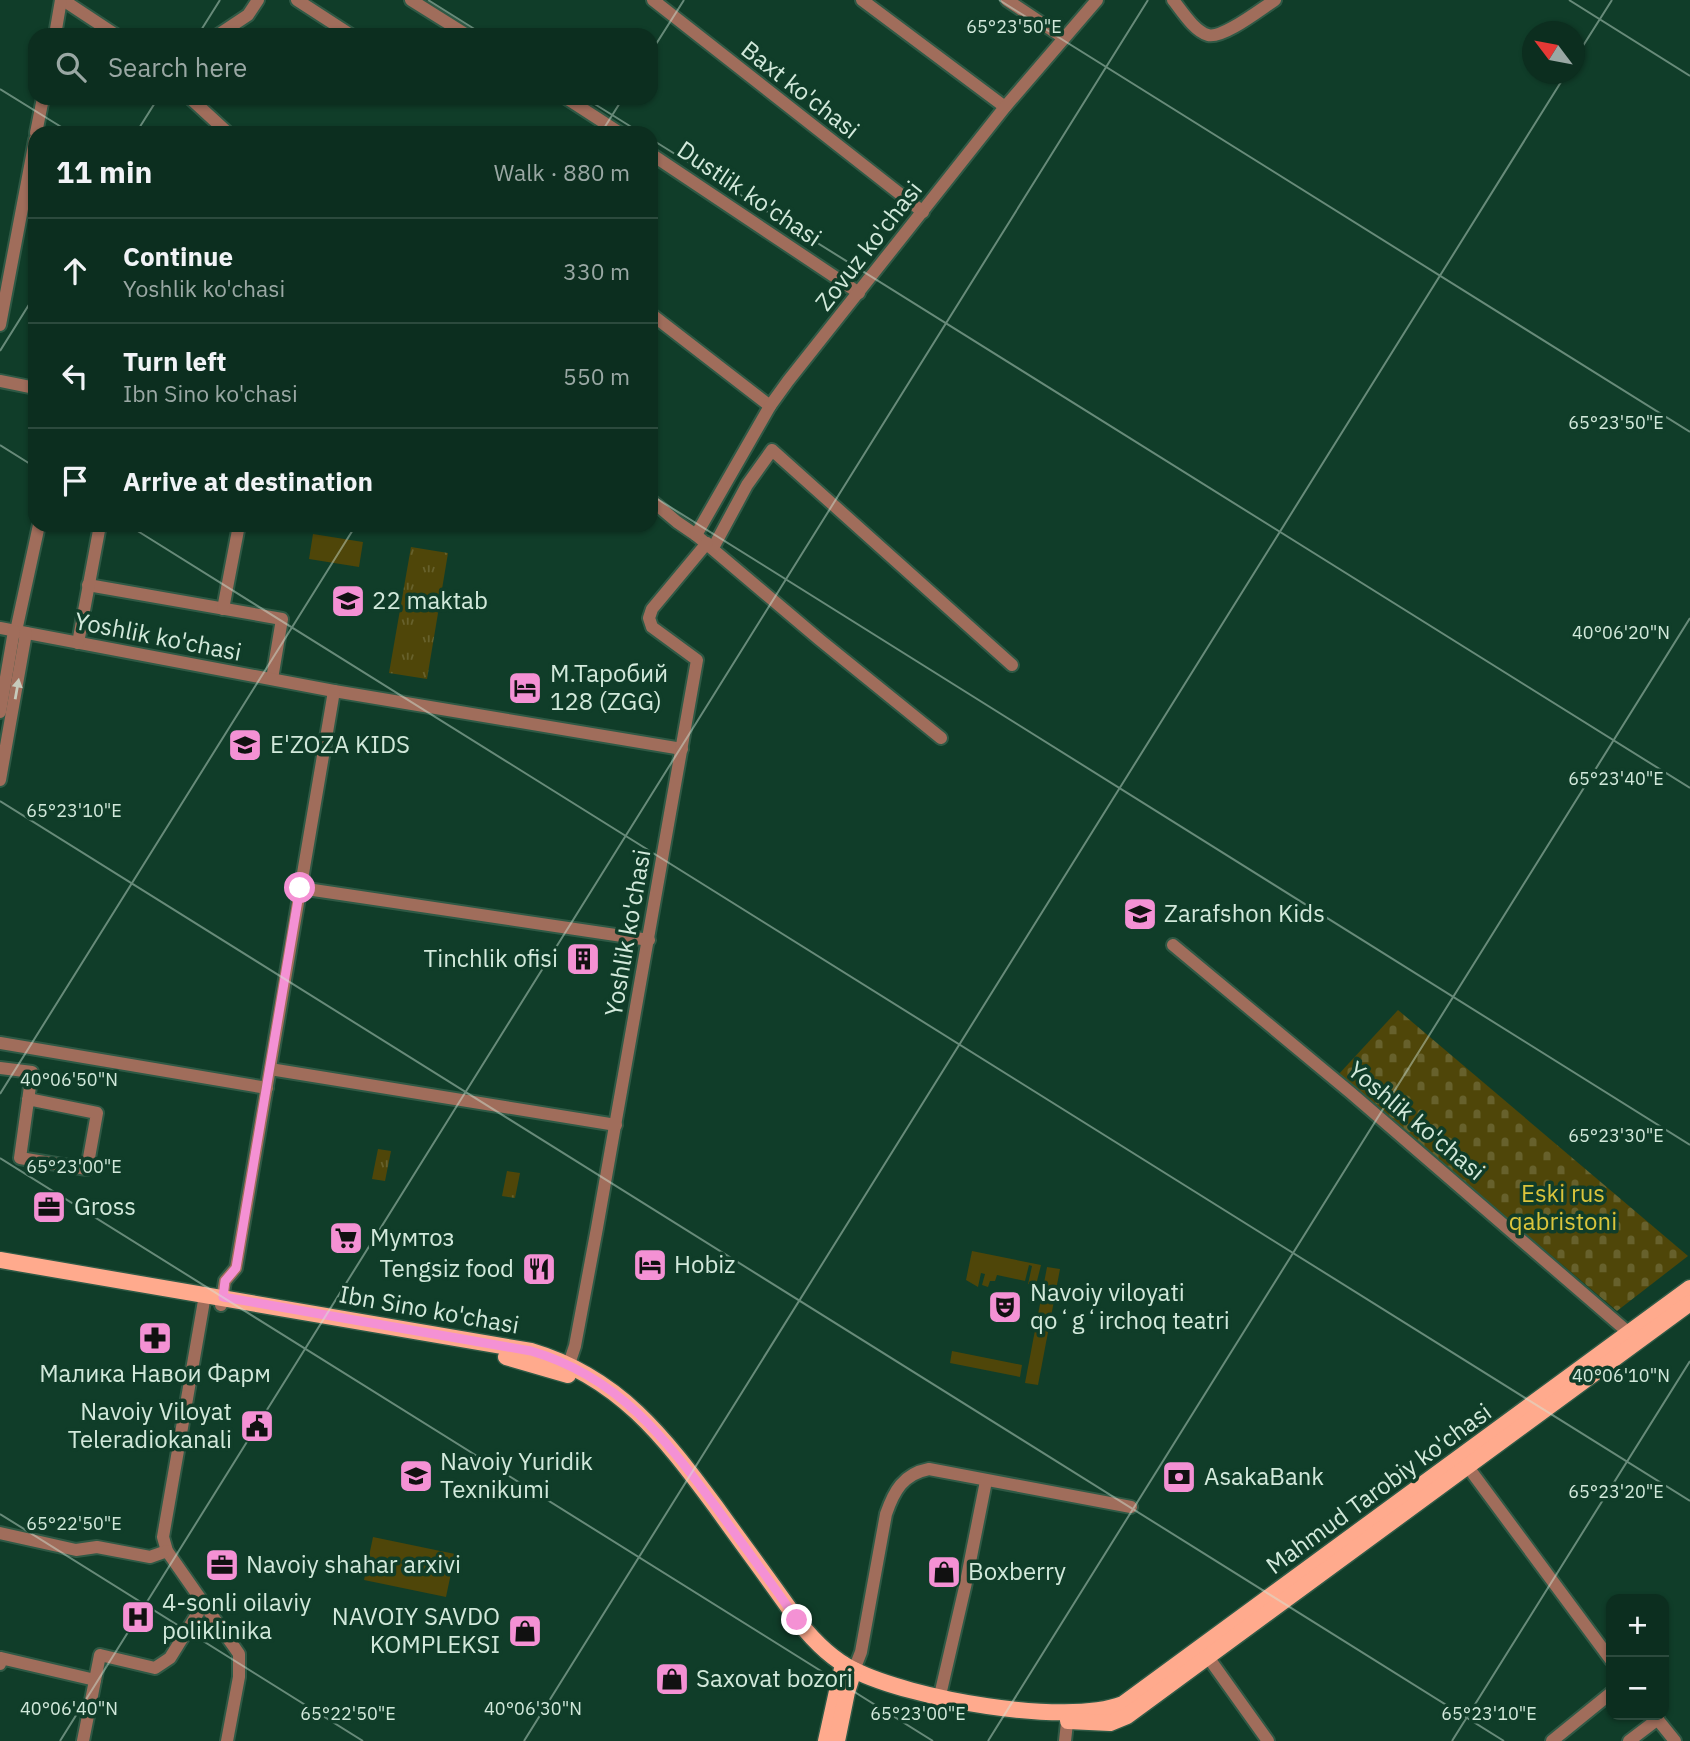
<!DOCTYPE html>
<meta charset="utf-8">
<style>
:root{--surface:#0c2e1f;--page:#1a3a2c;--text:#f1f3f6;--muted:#9aa8a4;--line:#2c4a3d}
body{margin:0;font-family:"IBM Plex Sans",sans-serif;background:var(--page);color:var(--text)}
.controls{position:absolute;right:21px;bottom:21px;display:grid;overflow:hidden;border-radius:14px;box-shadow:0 2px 5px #0004}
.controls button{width:63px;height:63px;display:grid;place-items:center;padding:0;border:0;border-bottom:2px solid var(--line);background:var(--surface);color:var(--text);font:35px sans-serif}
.compass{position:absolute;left:1522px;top:21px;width:63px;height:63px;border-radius:50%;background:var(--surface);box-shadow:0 2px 5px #0004;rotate:302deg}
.stop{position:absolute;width:21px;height:21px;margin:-16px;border:5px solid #f491d4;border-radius:50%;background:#fff}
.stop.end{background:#f491d4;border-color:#fff;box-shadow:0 2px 7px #0008}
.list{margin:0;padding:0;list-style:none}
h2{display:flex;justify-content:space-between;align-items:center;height:91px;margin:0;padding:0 28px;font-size:30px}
h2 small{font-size:23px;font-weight:400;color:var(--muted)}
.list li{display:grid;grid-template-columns:46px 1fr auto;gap:21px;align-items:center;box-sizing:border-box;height:105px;padding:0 28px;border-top:2px solid var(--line)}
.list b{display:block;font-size:26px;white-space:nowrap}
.list p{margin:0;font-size:23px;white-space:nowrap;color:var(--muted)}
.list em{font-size:23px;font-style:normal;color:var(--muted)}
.icon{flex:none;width:38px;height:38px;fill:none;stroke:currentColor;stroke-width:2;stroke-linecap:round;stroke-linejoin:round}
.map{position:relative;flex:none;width:1690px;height:1741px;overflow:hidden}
.search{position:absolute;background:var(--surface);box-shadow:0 2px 5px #0004;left:28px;top:28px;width:630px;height:77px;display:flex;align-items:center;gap:18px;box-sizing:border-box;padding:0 24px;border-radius:21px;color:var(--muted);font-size:26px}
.panel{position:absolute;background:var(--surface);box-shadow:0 2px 5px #0004;left:28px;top:126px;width:630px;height:406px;border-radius:21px}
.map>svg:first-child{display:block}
.green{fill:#4f4609}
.cemetery{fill:url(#cemetery-stones)}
.park{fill:url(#park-tufts)}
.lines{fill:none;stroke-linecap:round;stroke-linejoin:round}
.minor-casing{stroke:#2f5945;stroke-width:16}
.major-casing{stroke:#2f5945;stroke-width:19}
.minor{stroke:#a06d5b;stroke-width:12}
.major{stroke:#ffaa8d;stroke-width:16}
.oneway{fill:#c6cabb}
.route{stroke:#f491d4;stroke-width:9}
.ticks{fill:none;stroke:#d2e9db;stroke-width:2;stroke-opacity:0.45}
.labels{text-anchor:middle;stroke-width:7;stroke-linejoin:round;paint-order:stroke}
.street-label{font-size:24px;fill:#d2e9db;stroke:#103d29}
.poi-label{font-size:24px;fill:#d2e9db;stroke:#103d29;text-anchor:start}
.park-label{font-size:24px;fill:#dbc53c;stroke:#103d29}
.ticks-label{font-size:18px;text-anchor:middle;fill:#d2e9db;stroke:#103d29;stroke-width:7;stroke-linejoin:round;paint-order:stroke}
</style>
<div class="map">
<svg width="1690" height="1741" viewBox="0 0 1690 1741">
<defs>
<pattern id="cemetery-stones" width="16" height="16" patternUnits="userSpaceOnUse" patternTransform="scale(1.75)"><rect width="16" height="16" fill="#4f4609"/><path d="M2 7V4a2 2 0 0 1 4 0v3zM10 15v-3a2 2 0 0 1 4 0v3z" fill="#67612c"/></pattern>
<pattern id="park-tufts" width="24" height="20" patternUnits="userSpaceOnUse" patternTransform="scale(1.75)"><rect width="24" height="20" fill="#4f4609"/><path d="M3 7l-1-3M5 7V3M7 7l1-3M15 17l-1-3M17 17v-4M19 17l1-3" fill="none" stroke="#67612c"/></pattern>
</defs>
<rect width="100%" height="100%" fill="#103d29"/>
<g class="green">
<path d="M313 534 363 542 359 567 309 559Z"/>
<path d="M972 1251 1041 1265 1036 1285 1028 1284 1032 1266 1029 1265 1025 1281 997 1275 995 1281H990L988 1287 982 1285 985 1274 981 1273 978 1287 966 1280Z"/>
<path d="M1047 1267 1060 1269 1038 1385 1025 1383Z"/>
<path d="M952 1351 1022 1365 1020 1377 950 1363Z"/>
<path d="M373 1537 455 1554 446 1597 364 1580Z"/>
</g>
<path class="cemetery" d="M1398 1010 1688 1256 1617 1311 1338 1075Z"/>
<g class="park">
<path d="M411 547 448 553 427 679 389 673Z"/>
<path d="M378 1149 391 1151 385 1181 372 1179Z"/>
<path d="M507 1171 520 1173 515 1198 502 1196Z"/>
</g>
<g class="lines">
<g class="minor-casing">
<g id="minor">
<path d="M63 0 116 35"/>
<path d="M297 0 351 35"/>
<path d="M411 0 467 35"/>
<path d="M653 0 923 212"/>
<path d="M862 0 1005 107"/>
<path d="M1007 0 1064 38"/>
<path d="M1173 0C1182 11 1194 31 1208 35 1223 39 1261 9 1275 0"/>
<path d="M55 35 61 0"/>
<path d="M218 35 248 15 258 0"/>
<path d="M190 98 228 133"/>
<path d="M566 98 620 133"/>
<path d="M36 133 43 98"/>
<path d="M651 154 859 293"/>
<path d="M651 314 770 406"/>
<path d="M0 325 35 140"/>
<path d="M0 381 35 388"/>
<path d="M651 500 677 522 696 535 820 640 941 738"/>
<path d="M696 535 770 406 788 381 1005 107 1097 0"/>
<path d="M713 548 747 485 772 450 1012 665"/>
<path d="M88 585 282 619 272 679"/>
<path d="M223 609 239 525"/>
<path d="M0 628 334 691 682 749"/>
<path d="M16 631 39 525"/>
<path d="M78 643 100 525"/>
<path d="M0 712 14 631"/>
<path d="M0 780 26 633"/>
<path d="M300 888 649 940"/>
<path d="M1173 945 1351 1093 1629 1333"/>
<path d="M0 1043 267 1088"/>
<path d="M0 1068 32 1072 20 1158 87 1169 97 1113 28 1099"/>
<path d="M270 1069 616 1125"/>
<path d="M205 1295 163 1537 167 1551 239 1654V1677L227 1741"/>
<path d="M221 1305 225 1281 236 1268 334 691"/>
<path d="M566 1373 575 1346 597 1228 697 660 652 627 649 618 652 609 707 543"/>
<path d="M1468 1467 1611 1660"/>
<path d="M0 1533 76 1550 97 1547 150 1557 167 1551"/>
<path d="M1208 1657 1268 1741"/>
<path d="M0 1664 1 1658 95 1680"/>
<path d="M854 1670 861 1652 886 1514C894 1491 903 1474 929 1469L1131 1507"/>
<path d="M938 1704 965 1587 986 1481"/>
<path d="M1654 1715 1675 1741"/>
<path d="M83 1741 100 1655 155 1668 170 1658 204 1603"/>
<path d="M1065 1741 1068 1714"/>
<path d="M1552 1741 1611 1693"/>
<path d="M1629 1741 1658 1719"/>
</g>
</g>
<g class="major-casing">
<g id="major">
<path d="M0 1260 531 1351C619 1377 664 1437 716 1507 743 1545 771 1582 798 1621 813 1640 831 1659 854 1670 909 1698 1065 1727 1123 1704L1690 1288"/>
<path d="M506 1357 568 1375"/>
<path d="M1068 1721 1110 1723 1127 1716 1690 1303"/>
<path d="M826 1741 843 1664"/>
<path d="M837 1741 847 1692 854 1670"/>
</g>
</g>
<use href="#minor" class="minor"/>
<use href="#major" class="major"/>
</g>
<defs><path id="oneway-solid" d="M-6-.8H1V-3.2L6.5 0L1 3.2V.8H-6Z" transform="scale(1.75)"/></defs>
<use class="oneway" href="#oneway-solid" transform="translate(17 689) rotate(-80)"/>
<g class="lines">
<path class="route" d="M300 888 236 1268 225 1281 223 1297 531 1351C619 1377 664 1437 716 1507 743 1545 771 1582 797 1620"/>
</g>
<path class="ticks" d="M428 0 484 35M999 0 1690 432M1569 0 1690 76M198 35 220 0M651 52 684 0M1574 60 1612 0M0 89 71 133M585 98 641 133M136 133 158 98M601 133 623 98M651 139 1690 788M0 351 35 295M0 445 35 467M651 495 1690 1145M128 525 1690 1501M0 801 1504 1741M0 1094 356 525M0 1158 933 1741M0 1514 363 1741M60 1741 1148 0M524 1741 1566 74M988 1741 1690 618M1452 1741 1690 1361"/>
<defs>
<g id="school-square" transform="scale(1.75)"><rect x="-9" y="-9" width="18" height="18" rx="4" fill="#f491d4" stroke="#103d29"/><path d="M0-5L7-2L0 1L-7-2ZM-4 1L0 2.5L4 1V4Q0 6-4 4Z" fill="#111"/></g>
<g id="hotel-square" transform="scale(1.75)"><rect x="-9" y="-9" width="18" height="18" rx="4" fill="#f491d4" stroke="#103d29"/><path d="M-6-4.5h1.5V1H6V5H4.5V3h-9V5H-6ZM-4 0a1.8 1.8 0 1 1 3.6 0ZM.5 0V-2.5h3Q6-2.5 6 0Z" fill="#111"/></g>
<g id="building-square" transform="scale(1.75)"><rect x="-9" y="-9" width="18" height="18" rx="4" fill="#f491d4" stroke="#103d29"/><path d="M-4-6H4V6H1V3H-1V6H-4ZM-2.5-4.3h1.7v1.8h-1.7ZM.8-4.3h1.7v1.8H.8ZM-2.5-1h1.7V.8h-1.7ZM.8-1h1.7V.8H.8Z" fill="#111"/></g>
<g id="office-square" transform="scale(1.75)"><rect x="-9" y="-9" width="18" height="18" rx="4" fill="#f491d4" stroke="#103d29"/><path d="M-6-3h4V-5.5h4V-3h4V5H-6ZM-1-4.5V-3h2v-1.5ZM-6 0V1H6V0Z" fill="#111"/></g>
<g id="supermarket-square" transform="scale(1.75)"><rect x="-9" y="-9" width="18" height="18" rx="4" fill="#f491d4" stroke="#103d29"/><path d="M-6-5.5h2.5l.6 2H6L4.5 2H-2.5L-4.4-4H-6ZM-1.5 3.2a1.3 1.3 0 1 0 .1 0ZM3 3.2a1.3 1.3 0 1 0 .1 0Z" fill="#111"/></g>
<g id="restaurant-square" transform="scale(1.75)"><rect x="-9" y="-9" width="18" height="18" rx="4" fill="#f491d4" stroke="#103d29"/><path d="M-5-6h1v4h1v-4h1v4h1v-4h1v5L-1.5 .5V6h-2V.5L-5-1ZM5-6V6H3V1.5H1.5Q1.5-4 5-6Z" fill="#111"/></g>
<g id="theatre-square" transform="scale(1.75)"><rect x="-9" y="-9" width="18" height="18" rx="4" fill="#f491d4" stroke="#103d29"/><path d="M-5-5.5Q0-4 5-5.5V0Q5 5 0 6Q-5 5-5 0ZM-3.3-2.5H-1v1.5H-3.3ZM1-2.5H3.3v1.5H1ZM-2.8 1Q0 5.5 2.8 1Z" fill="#111"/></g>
<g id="pharmacy-square" transform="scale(1.75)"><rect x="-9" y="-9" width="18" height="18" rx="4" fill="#f491d4" stroke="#103d29"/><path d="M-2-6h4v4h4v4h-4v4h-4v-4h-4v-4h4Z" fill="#111"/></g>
<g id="civic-square" transform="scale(1.75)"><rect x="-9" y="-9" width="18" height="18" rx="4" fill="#f491d4" stroke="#103d29"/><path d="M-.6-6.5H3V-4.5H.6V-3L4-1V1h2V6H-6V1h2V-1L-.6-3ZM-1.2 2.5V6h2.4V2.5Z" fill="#111"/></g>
<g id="university-square" transform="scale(1.75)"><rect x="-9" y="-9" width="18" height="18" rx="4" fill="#f491d4" stroke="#103d29"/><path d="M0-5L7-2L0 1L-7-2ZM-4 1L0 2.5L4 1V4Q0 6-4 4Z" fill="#111"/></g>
<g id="bank-square" transform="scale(1.75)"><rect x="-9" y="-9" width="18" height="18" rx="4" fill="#f491d4" stroke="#103d29"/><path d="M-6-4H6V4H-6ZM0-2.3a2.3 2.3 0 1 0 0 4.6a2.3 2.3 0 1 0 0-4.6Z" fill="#111"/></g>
<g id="shop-square" transform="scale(1.75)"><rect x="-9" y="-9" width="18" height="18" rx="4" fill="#f491d4" stroke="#103d29"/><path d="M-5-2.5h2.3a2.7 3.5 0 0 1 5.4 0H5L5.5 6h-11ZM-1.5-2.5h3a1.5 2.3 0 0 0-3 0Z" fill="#111"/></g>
<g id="hospital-square" transform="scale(1.75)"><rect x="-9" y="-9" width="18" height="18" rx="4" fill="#f491d4" stroke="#103d29"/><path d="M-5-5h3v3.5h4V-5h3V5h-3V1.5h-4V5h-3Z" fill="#111"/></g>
</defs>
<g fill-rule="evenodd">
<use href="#school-square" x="348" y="601"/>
<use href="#hotel-square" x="525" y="688"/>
<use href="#school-square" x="245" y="745"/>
<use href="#school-square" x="1140" y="914"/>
<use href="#building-square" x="583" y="959"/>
<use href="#office-square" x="49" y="1207"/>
<use href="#supermarket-square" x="346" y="1238"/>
<use href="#hotel-square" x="650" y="1265"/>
<use href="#restaurant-square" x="539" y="1269"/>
<use href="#theatre-square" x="1005" y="1307"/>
<use href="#pharmacy-square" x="155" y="1338"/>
<use href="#civic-square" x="257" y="1426"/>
<use href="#university-square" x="416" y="1476"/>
<use href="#bank-square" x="1179" y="1477"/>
<use href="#office-square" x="222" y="1565"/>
<use href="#shop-square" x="944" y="1572"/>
<use href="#hospital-square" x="138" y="1617"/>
<use href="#shop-square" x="525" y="1631"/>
<use href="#shop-square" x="672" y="1679"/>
</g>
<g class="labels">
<g class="street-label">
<text transform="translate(800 90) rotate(38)" y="8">Baxt ko'chasi</text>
<text transform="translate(749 194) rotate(34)" y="8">Dustlik ko'chasi</text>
<text transform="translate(869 246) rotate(-52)" y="8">Zovuz ko'chasi</text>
<text transform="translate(158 637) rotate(11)" y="8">Yoshlik ko'chasi</text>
<text transform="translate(628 933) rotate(-80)" y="8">Yoshlik ko'chasi</text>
<text transform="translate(1416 1121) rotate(40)" y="8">Yoshlik ko'chasi</text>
<text transform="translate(429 1310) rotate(10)" y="8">Ibn Sino ko'chasi</text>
<text transform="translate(1379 1489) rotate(-36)" y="8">Mahmud Tarobiy ko'chasi</text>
</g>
<g class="poi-label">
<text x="372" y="609">22 maktab</text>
<text x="550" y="682">М.Таробий<tspan x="550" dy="28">128 (ZGG)</tspan></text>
<text x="270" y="753">E'ZOZA KIDS</text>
<text x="1164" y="922">Zarafshon Kids</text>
<text x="558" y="967" text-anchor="end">Tinchlik ofisi</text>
<text x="74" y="1215">Gross</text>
<text x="370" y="1246">Мумтоз</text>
<text x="674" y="1273">Hobiz</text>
<text x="514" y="1277" text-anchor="end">Tengsiz food</text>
<text x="1030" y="1301">Navoiy viloyati<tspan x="1030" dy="28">qoʻgʻirchoq teatri</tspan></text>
<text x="155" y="1382" text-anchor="middle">Малика Навои Фарм</text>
<text x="232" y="1420" text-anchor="end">Navoiy Viloyat<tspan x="232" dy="28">Teleradiokanali</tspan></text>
<text x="440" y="1470">Navoiy Yuridik<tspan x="440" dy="28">Texnikumi</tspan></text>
<text x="1204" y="1485">AsakaBank</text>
<text x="246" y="1573">Navoiy shahar arxivi</text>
<text x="968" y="1580">Boxberry</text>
<text x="162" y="1611">4-sonli oilaviy<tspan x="162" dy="28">poliklinika</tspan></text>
<text x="500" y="1625" text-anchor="end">NAVOIY SAVDO<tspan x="500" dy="28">KOMPLEKSI</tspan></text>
<text x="696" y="1687">Saxovat bozori</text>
</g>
<g class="park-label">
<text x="1563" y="1202">Eski rus<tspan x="1563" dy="28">qabristoni</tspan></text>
</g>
</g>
<g class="ticks-label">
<text x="1014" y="33">65°23'50"E</text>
<text x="1616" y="429">65°23'50"E</text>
<text x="1621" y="639">40°06'20"N</text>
<text x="1616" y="785">65°23'40"E</text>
<text x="74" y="817">65°23'10"E</text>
<text x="69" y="1086">40°06'50"N</text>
<text x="1616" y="1142">65°23'30"E</text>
<text x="74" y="1173">65°23'00"E</text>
<text x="1621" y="1382">40°06'10"N</text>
<text x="1616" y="1498">65°23'20"E</text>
<text x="74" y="1530">65°22'50"E</text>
<text x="69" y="1715">40°06'40"N</text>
<text x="533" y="1715">40°06'30"N</text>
<text x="348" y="1720">65°22'50"E</text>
<text x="918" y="1720">65°23'00"E</text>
<text x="1489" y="1720">65°23'10"E</text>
</g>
</svg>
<div class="controls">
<button>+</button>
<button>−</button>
</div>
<svg class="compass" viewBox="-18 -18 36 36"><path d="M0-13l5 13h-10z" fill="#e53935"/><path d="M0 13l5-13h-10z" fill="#9aa8a4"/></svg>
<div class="stop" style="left:300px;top:888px"></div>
<div class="stop end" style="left:797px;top:1620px"></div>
<div class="search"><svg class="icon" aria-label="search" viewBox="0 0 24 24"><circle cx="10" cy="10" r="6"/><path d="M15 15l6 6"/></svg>Search here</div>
<section class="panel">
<h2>11 min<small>Walk · 880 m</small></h2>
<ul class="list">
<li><svg class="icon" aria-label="ahead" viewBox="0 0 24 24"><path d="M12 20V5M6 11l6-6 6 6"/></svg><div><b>Continue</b><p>Yoshlik ko'chasi</p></div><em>330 m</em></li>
<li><svg class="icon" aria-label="left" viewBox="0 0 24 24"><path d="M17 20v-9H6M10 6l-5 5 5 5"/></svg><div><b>Turn left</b><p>Ibn Sino ko'chasi</p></div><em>550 m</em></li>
<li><svg class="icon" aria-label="arrive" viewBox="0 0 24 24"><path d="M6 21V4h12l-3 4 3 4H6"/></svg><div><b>Arrive at destination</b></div></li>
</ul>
</section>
</div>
